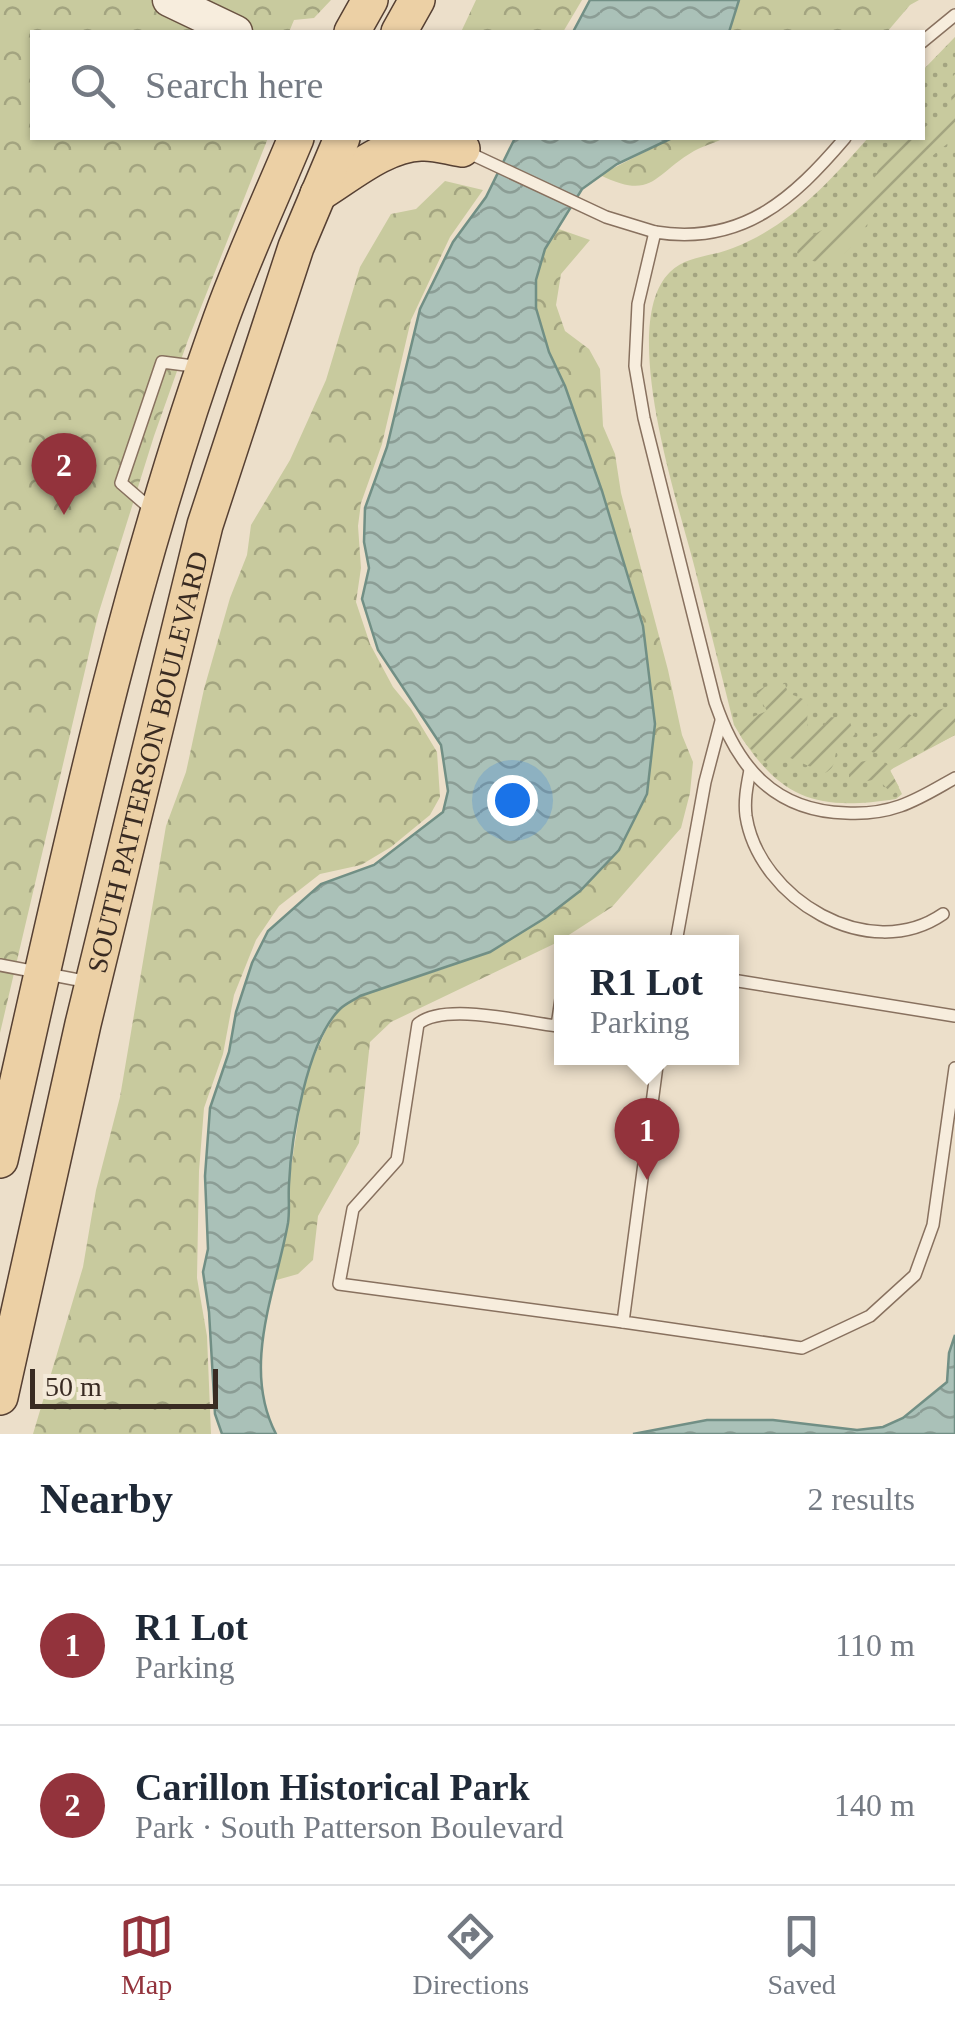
<!DOCTYPE html>
<meta charset="utf-8">
<style>
:root{--surface:#fff;--page:#f6f6f7;--text:#1f2937;--muted:#747a83;--line:#e0e1e3;--accent:#93333c}
body{margin:0;font-family:Georgia,serif;background:var(--page);color:var(--text)}
.scale{position:absolute;left:30px;bottom:25px;width:188px;box-sizing:border-box;padding-left:10px;border:5px solid #392b22;border-top:0;font-size:28px;line-height:35px;white-space:nowrap;color:#392b22;-webkit-text-stroke:8px #f4ead9;paint-order:stroke}
.you{position:absolute;left:512px;top:800px;width:35px;height:35px;margin:-25px;border:8px solid #fff;border-radius:50%;background:#1a73e8;box-shadow:0 0 0 15px #1a73e833}
.badge{display:grid;place-items:center;width:65px;height:65px;border-radius:50%;background:var(--accent);color:#fff;font-size:32px;font-weight:700}
.pin{position:absolute;translate:-50% -82px;filter:drop-shadow(0 2px 5px #0008)}
.pin::after{content:'';position:absolute;top:52px;width:35px;height:30px;background:inherit;clip-path:polygon(0 0,100% 0,50% 100%)}
.popup{position:absolute;left:554px;top:935px;width:185px;height:130px;box-sizing:border-box;display:grid;place-content:center;border-radius:0px;background:var(--surface);filter:drop-shadow(0 2px 8px #0005);font-size:32px;white-space:nowrap;color:var(--muted)}
.popup b{font-size:38px;color:var(--text)}
.popup::after{content:'';position:absolute;left:50%;top:100%;margin-left:-20px;border:20px solid transparent;border-top-color:var(--surface)}
.list{margin:0;padding:0;list-style:none}
h2{display:flex;justify-content:space-between;align-items:center;height:130px;margin:0;padding:0 40px;font-size:42px}
h2 small{font-size:32px;font-weight:400;color:var(--muted)}
.list li{display:grid;grid-template-columns:65px 1fr auto;gap:30px;align-items:center;box-sizing:border-box;height:160px;padding:0 40px;border-top:2px solid var(--line)}
.list b{display:block;font-size:38px;white-space:nowrap}
.list p{margin:0;font-size:32px;white-space:nowrap;color:var(--muted)}
.list em{font-size:32px;font-style:normal;color:var(--muted)}
.icon{flex:none;width:55px;height:55px;fill:none;stroke:currentColor;stroke-width:2;stroke-linecap:round;stroke-linejoin:round}
.map{position:relative;flex:none;width:955px;height:1434px;overflow:hidden}
.search{position:absolute;background:var(--surface);box-shadow:0 2px 8px #0004;left:30px;right:30px;top:30px;height:110px;display:flex;align-items:center;gap:25px;box-sizing:border-box;padding:0 35px;border-radius:0px;color:var(--muted);font-size:38px}
.sheet{height:450px;background:var(--surface)}
nav{display:flex;justify-content:space-around;align-items:center;box-sizing:border-box;height:140px;border-top:2px solid var(--line);background:var(--surface);font-size:28px;color:var(--muted)}
nav a{display:grid;justify-items:center;gap:5px}
nav .on{color:var(--accent)}
.map>svg:first-child{display:block}
.grass{fill:url(#grass-dots)}
.forest{fill:url(#forest-crowns)}
.garden{fill:url(#garden-furrows)}
.water{fill:url(#water-waves);stroke:#718f85;stroke-width:2.5}
.lines{fill:none;stroke-linecap:round;stroke-linejoin:round}
.lane-casing{stroke:#88715f;stroke-width:14}
.secondary-casing{stroke:#6a5342;stroke-width:35}
.primary-casing{stroke:#564033;stroke-width:38}
.lane{stroke:#f7eddd;stroke-width:11}
.secondary{stroke:#f7eddd;stroke-width:32}
.primary{stroke:#ecd0a5;stroke-width:35}
.labels{text-anchor:middle;stroke-width:8;stroke-linejoin:round;paint-order:stroke}
.street-label{font-size:28px;fill:#392b22;stroke:#f4ead9}
</style>
<div class="map">
<svg width="955" height="1434" viewBox="0 0 955 1434">
<defs>
<pattern id="grass-dots" width="8" height="8" patternUnits="userSpaceOnUse" patternTransform="scale(2.5)"><rect width="8" height="8" fill="#c8ca9e"/><path d="M2 2h.1M6 6h.1" fill="none" stroke="#a3a480" stroke-width="1.8" stroke-linecap="round"/></pattern>
<pattern id="forest-crowns" width="20" height="18" patternUnits="userSpaceOnUse" patternTransform="scale(2.5)"><rect width="20" height="18" fill="#c8ca9e"/><path d="M2 6a3 3 0 1 1 6 0M12 15a3 3 0 1 1 6 0" fill="none" stroke="#a3a480"/></pattern>
<pattern id="garden-furrows" width="10" height="10" patternUnits="userSpaceOnUse" patternTransform="scale(2.5)"><rect width="10" height="10" fill="#c8ca9e"/><path d="M-1 1l2-2M0 10L10 0M9 11l2-2" fill="none" stroke="#a3a480"/></pattern>
<pattern id="water-waves" width="16" height="10" patternUnits="userSpaceOnUse" patternTransform="scale(2.5)"><rect width="16" height="10" fill="#aac1b8"/><path d="M0 5q4-4 8 0t8 0" fill="none" stroke="#8b9d95"/></pattern>
</defs>
<rect width="100%" height="100%" fill="#ecdfca"/>
<path class="grass" d="M955 37V735L890 770 902 794 896 799C813 812 778 798 734 725 721 673 708 621 695 569 679 505 617 324 670 272 687 255 712 257 733 248 790 226 829 182 868 138H922L923 70Z"/>
<g class="forest">
<path d="M0 0H331L314 18 294 20 289 32H32V138H268L188 340 154 436 98 615 0 1033Z"/>
<path d="M476 0H582L563 32H461Z"/>
<path d="M739 0H919L910 5 887 32H729Z"/>
<path d="M672 138H724C715 143 703 146 694 151 653 175 653 201 600 175Z"/>
<path d="M445 181 483 190 450 237 411 320 382 444 361 503 358 526 361 568 356 602 370 644 393 687 411 709 437 752 440 797 430 815 391 847 361 865 320 874 279 906 256 940 234 995 223 1054 204 1108 199 1171 197 1278 207 1336 211 1434H33L83 1267 96 1190 120 1097 166 826 186 772 204 689 230 598 247 555 251 525 290 460 326 380 360 267 391 214 416 209Z"/>
<path d="M556 228 590 240 561 274 556 305 565 331 589 349 600 369 603 426 615 454 621 493 668 670 682 735 693 762 690 793 681 828 612 907 558 942 391 1022 370 1042 359 1143 318 1216 313 1260 298 1274 273 1281 289 1217V1181L305 1077 326 1030 340 1008 360 996 449 967 580 891 619 850 647 794 655 724 643 626 602 491 565 386 549 352 536 308V280L545 249Z"/>
</g>
<g class="garden">
<path d="M955 74V138C932 155 910 175 889 195 863 219 846 287 797 253 801 233 831 231 844 216 851 209 859 201 865 193 882 171 883 138 922 138L923 128 946 114 952 104 949 80Z"/>
<path d="M785 684 788 693 808 701 807 726 824 725 828 717 848 718 855 734C851 740 841 743 838 748 832 759 838 766 825 773L788 757 779 766 771 767C758 754 744 747 738 730L745 720 767 711 756 692 764 687Z"/>
<path d="M955 705V735L924 751 922 746 911 740C903 750 882 758 870 751L871 738 894 729 898 714 904 712 922 720 935 711Z"/>
<path d="M876 759 893 768 890 771 899 787 893 795 878 779 857 783 849 777V768L854 763Z"/>
</g>
<g class="water">
<path d="M590 0H739L729 32H573Z"/>
<path d="M515 138H672L617 164 582 189 545 249 536 280V308L549 352 565 386 602 491 643 626 655 724 647 794 619 850 580 891 545 918 490 952 360 996C354 1000 345 1004 340 1009 307 1041 291 1139 289 1184 288 1197 290 1210 288 1223 276 1290 241 1367 276 1434H222L215 1414 209 1312 203 1272 208 1249 205 1176 210 1108 229 1052 236 1012 252 963 268 931 321 884 374 865 443 812 448 791 441 745 378 650 362 599 369 568 364 542 365 508 387 447 420 309 453 242 486 197Z"/>
<path d="M955 1335V1434H633L707 1420H773L857 1430 883 1427 903 1418 947 1382 949 1353Z"/>
</g>
<g class="lines">
<g class="lane-casing">
<g id="lane">
<path d="M922 42 955 15"/>
<path d="M845 138C793 199 742 246 655 232L638 304 635 366 644 418 715 702C737 767 774 811 846 813 865 814 883 812 900 806 920 799 937 788 955 778"/>
<path d="M467 152 606 217 655 232"/>
<path d="M151 509 121 483 162 362 201 367"/>
<path d="M750 770C747 786 744 800 746 816 759 899 869 965 943 914"/>
<path d="M676 942 705 782 721 721"/>
<path d="M0 965 89 982"/>
<path d="M732 980 955 1016"/>
<path d="M562 992 557 1026C522 1022 445 1002 418 1024L397 1160 353 1209 339 1284 623 1322"/>
<path d="M658 1058 623 1322 802 1348 870 1316 915 1275 933 1225 955 1068"/>
</g>
</g>
<g class="secondary-casing">
<path id="secondary" d="M169 0 236 32"/>
</g>
<g class="primary-casing">
<g id="primary">
<path d="M352 32 370 0"/>
<path d="M399 32 417 0"/>
<path d="M318 194C348 176 384 144 421 143 434 142 449 147 462 149"/>
<path d="M0 1160C64 878 123 591 221 319 243 258 271 198 296 138"/>
<path id="s1" d="M0 1397 83 1024 205 525 296 247 342 138"/>
</g>
</g>
<use href="#lane" class="lane"/>
<use href="#secondary" class="secondary"/>
<use href="#primary" class="primary"/>
</g>
<g class="labels">
<g class="street-label">
<text dy="10" stroke="none"><textPath href="#s1" startOffset="652">SOUTH PATTERSON BOULEVARD</textPath></text>
</g>
</g>
</svg>
<div class="scale">50 m</div>
<div class="you"></div>
<div class="pin badge" style="left:647px;top:1180px">1</div>
<div class="popup"><b>R1 Lot</b>Parking</div>
<div class="pin badge" style="left:64px;top:515px">2</div>
<div class="search"><svg class="icon" aria-label="search" viewBox="0 0 24 24"><circle cx="10" cy="10" r="6"/><path d="M15 15l6 6"/></svg>Search here</div>
</div>
<section class="sheet">
<h2>Nearby<small>2 results</small></h2>
<ul class="list">
<li><span class="badge">1</span><div><b>R1 Lot</b><p>Parking</p></div><em>110 m</em></li>
<li><span class="badge">2</span><div><b>Carillon Historical Park</b><p>Park · South Patterson Boulevard</p></div><em>140 m</em></li>
</ul>
</section>
<nav>
<a class="on"><svg class="icon" aria-label="map" viewBox="0 0 24 24"><path d="M3 6l6-2 6 2 6-2v14l-6 2-6-2-6 2zM9 4v14M15 6v14"/></svg>Map</a>
<a><svg class="icon" aria-label="directions" viewBox="0 0 24 24"><path d="M12 3l9 9-9 9-9-9zM9 14v-3h6M13 9l2 2-2 2"/></svg>Directions</a>
<a><svg class="icon" aria-label="saved" viewBox="0 0 24 24"><path d="M7 4h10v16l-5-4-5 4z"/></svg>Saved</a>
</nav>
